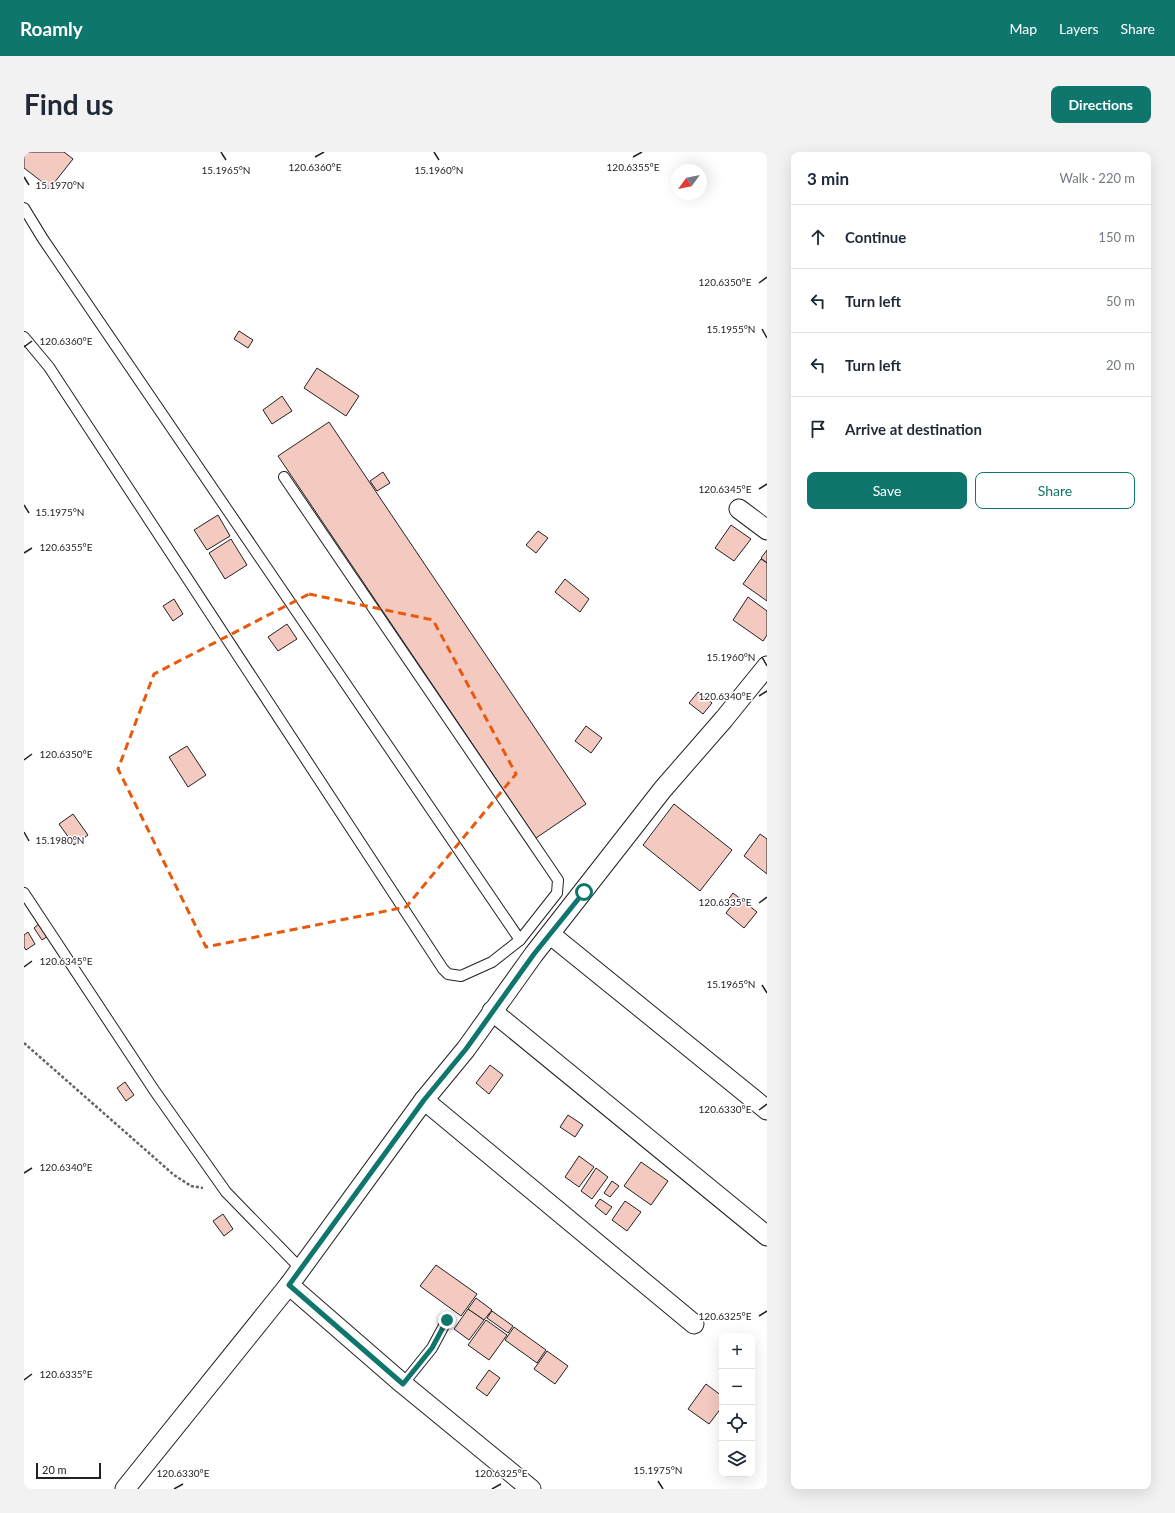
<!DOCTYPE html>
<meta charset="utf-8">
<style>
:root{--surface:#fff;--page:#f2f2f3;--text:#1f2937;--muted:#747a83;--line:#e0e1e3;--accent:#0f766e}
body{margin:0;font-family:Lato,sans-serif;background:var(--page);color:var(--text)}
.controls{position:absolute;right:12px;bottom:12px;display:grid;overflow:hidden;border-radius:8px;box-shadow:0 4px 16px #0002}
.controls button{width:36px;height:36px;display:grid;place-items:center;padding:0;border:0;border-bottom:1px solid var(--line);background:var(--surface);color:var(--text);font:20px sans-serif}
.compass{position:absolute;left:647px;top:12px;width:36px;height:36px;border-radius:50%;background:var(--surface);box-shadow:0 4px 16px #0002;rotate:237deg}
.scale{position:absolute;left:12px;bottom:10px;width:65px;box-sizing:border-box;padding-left:4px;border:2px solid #222;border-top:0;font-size:11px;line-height:14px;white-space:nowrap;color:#222;-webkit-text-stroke:3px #fff;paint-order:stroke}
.stop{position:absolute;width:12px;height:12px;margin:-9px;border:3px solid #0f766e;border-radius:50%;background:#fff}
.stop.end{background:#0f766e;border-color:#fff;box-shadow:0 1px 4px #0008}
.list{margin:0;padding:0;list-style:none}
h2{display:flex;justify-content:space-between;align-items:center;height:52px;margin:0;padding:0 16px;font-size:17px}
h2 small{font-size:13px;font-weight:400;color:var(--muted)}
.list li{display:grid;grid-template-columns:26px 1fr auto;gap:12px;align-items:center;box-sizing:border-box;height:64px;padding:0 16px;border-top:1px solid var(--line)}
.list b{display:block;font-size:15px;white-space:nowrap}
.list em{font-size:13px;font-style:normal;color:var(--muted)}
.actions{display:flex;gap:8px;padding:12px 16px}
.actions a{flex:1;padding:9px 0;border:1px solid var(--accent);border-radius:8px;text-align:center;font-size:14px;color:var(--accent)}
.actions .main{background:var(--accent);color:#fff}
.icon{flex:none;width:22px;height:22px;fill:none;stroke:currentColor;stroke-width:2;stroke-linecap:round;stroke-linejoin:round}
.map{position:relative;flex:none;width:743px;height:1337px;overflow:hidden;border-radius:8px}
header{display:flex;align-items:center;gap:24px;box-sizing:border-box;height:56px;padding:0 20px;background:var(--accent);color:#fff}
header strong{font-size:19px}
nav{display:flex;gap:22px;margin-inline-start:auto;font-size:14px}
.intro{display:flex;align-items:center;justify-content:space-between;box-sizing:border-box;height:96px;padding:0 24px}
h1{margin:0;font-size:28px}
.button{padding:10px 18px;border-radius:8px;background:var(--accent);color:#fff;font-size:14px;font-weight:700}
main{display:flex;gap:24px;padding:0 24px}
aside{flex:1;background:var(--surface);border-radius:8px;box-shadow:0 4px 16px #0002}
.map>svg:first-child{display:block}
.building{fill:#f3c9c0;stroke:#222}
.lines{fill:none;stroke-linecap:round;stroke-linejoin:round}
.lane-casing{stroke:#222;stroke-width:12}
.street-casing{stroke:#222;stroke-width:21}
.path{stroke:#646464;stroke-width:2.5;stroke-dasharray:3 2;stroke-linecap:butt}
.lane{stroke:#fff;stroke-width:10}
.street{stroke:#fff;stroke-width:19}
.route{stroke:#0f766e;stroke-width:5}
.marked{fill:none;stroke:#e8590c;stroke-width:3;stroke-dasharray:8 5;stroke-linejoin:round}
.ticks{fill:none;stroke:#222;stroke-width:1.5}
.ticks-label{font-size:10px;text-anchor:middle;fill:#222;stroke:#fff;stroke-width:3;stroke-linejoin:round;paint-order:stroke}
</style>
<header>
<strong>Roamly</strong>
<nav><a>Map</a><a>Layers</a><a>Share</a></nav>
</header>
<div class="intro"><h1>Find us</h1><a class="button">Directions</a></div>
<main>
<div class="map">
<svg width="743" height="1337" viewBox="0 0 743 1337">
<rect width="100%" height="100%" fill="#fff"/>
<g class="building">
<path d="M0 0H40L49 7 26 36 0 16Z"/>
<path d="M215 179 229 188 224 196 210 187Z"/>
<path d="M293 216 335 244 322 264 280 236Z"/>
<path d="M258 244 268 259 248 272 239 258Z"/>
<path d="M305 270 562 652 512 686 254 304Z"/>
<path d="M359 320 366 331 353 339 346 329Z"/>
<path d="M194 363 206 384 183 398 170 378Z"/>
<path d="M707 373 727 387 710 409 691 396Z"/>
<path d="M514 379 524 386 512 401 502 393Z"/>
<path d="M207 387 223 413 201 427 185 401Z"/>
<path d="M743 398V411L737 406Z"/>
<path d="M737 407 743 411V449L719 432Z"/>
<path d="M541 427 565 447 556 460 531 440Z"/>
<path d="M724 445 743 459V483L739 489 709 468Z"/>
<path d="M150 447 159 462 149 469 139 454Z"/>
<path d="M263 472 273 487 254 499 244 485Z"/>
<path d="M674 540 688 551 679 562 665 551Z"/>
<path d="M562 574 578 586 567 601 551 589Z"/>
<path d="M163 594 182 623 164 635 145 605Z"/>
<path d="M650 652 708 698 676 739 619 693Z"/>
<path d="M49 662 64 683 50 693 35 672Z"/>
<path d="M736 682 743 687V722L720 704Z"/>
<path d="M709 741 733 760 720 776 702 761 708 753 703 749Z"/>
<path d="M16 771 24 784 18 788 10 776Z"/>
<path d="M4 780 11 792 2 798 0 795V783Z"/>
<path d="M466 913 479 923 465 942 452 931Z"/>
<path d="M101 930 110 943 102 949 93 936Z"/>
<path d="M544 963 559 973 551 985 536 975Z"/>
<path d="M555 1004 570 1015 555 1035 541 1025Z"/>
<path d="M617 1010 644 1029 627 1053 600 1034Z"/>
<path d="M572 1016 584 1025 568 1047 557 1039Z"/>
<path d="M588 1029 595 1034 586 1045 580 1041Z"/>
<path d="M576 1047 588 1055 582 1063 571 1054Z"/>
<path d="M601 1049 617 1060 603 1079 588 1068Z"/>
<path d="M199 1062 209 1077 200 1084 189 1069Z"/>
<path d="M412 1113 453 1142 437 1164 396 1134Z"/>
<path d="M452 1146 468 1158 460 1168 444 1157Z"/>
<path d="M444 1157 460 1168 445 1188 430 1177Z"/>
<path d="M468 1159 489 1174 484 1181 463 1166Z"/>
<path d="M462 1168 483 1183 465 1208 444 1193Z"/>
<path d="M490 1175 522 1198 513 1211 481 1188Z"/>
<path d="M523 1199 544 1214 531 1232 510 1217Z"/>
<path d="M465 1218 476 1226 463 1244 452 1236Z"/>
<path d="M682 1232 698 1244V1255L685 1272 664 1257Z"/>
</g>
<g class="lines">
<g class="lane-casing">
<g id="lane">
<path d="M0 56 19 87 496 788"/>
<path d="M0 185 25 215 419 817 424 822 437 824 468 810 496 788 533 741 534 728 260 325"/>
<path d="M0 741 130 938 202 1040 276 1116"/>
<path d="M379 1232 408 1196 423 1168"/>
</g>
</g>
<g class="street-casing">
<g id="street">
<path d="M715 357 743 378"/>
<path d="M527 783 743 958"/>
<path d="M468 859 743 1084"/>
<path d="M400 948 670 1172"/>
<path d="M265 1133 379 1232 507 1337"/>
<path d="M101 1337 265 1133 400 948 442 897 510 802 639 637 700 567 743 514"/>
</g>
</g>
<path class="path" d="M0 891 150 1023 167 1034 179 1036"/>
<use href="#lane" class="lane"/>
<use href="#street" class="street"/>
</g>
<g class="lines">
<path class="route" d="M423 1168 408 1196 379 1232 265 1133 400 948 442 897 510 802 560 740"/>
</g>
<path class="marked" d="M285 442 409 468 492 622 382 755 182 795 94 617 130 522Z"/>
<path class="ticks" d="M197 0 202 8M410 0 415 8M291 5 300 0M609 5 618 0M0 25 5 33M735 131 743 125M738 177 743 186M0 195 8 189M735 337 743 332M0 353 5 361M0 401 8 396M738 505 743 514M735 544 743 539M0 608 8 602M0 680 5 689M735 751 743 745M0 815 8 809M738 833 743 841M735 958 743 952M0 1021 8 1016M735 1164 743 1159M0 1228 8 1222M634 1329 639 1337M150 1337 159 1332M468 1337 477 1332"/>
<g class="ticks-label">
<text x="291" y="19">120.6360°E</text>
<text x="609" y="19">120.6355°E</text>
<text x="202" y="22">15.1965°N</text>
<text x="415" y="22">15.1960°N</text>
<text x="36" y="37">15.1970°N</text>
<text x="701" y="134">120.6350°E</text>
<text x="707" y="181">15.1955°N</text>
<text x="42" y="193">120.6360°E</text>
<text x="701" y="341">120.6345°E</text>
<text x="36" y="364">15.1975°N</text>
<text x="42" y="399">120.6355°E</text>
<text x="707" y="509">15.1960°N</text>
<text x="701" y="548">120.6340°E</text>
<text x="42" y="606">120.6350°E</text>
<text x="36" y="692">15.1980°N</text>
<text x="701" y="754">120.6335°E</text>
<text x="42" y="813">120.6345°E</text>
<text x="707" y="836">15.1965°N</text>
<text x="701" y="961">120.6330°E</text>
<text x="42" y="1019">120.6340°E</text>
<text x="701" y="1168">120.6325°E</text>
<text x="42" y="1226">120.6335°E</text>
<text x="634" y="1322">15.1975°N</text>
<text x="159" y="1325">120.6330°E</text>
<text x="477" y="1325">120.6325°E</text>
</g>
</svg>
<div class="controls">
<button>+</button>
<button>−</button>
<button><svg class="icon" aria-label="locate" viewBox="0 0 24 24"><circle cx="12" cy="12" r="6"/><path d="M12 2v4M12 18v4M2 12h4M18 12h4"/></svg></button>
<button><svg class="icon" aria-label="layers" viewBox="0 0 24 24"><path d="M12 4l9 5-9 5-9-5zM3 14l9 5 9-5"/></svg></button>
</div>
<svg class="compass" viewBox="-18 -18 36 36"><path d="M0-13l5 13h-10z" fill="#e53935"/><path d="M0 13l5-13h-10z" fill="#747a83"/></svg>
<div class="scale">20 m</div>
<div class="stop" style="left:560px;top:740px"></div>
<div class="stop end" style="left:423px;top:1168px"></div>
</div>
<aside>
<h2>3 min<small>Walk · 220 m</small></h2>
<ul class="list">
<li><svg class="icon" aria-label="ahead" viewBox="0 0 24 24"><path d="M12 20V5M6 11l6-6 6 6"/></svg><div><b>Continue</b></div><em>150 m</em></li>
<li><svg class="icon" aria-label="left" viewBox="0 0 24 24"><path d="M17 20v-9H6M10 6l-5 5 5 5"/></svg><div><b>Turn left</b></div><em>50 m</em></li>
<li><svg class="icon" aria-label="left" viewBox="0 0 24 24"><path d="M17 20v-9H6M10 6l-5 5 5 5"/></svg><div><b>Turn left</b></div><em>20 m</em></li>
<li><svg class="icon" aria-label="arrive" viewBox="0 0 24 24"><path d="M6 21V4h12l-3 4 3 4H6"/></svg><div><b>Arrive at destination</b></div></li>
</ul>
<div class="actions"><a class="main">Save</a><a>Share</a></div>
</aside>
</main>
